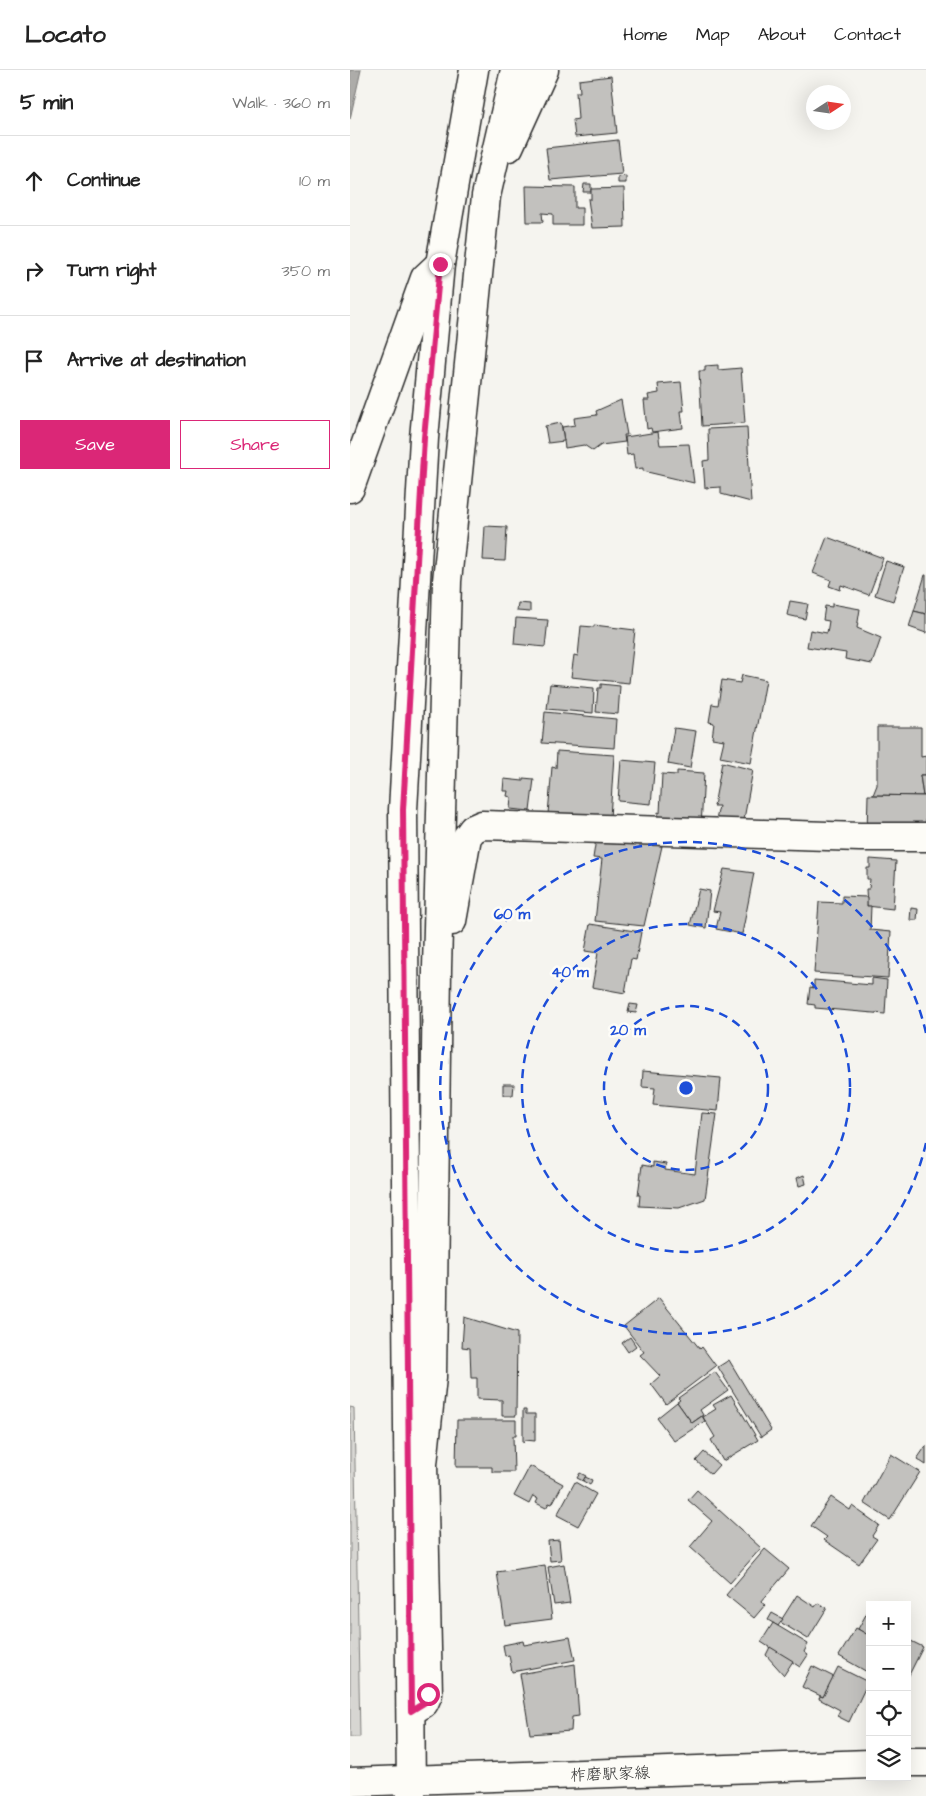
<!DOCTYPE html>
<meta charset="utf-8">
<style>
:root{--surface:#fff;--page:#f6f6f6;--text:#222;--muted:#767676;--line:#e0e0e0;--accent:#db2777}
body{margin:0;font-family:"Architects Daughter","Klee One",sans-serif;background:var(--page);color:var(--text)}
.controls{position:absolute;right:15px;bottom:15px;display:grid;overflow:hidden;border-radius:0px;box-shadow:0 5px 20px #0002}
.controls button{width:45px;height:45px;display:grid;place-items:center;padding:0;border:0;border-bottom:1px solid var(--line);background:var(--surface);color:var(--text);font:25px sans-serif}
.compass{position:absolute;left:456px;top:15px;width:45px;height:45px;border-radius:50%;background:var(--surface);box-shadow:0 5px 20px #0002;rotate:78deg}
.stop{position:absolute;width:15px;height:15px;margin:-11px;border:4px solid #db2777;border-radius:50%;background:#fff}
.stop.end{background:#db2777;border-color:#fff;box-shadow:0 1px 5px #0008}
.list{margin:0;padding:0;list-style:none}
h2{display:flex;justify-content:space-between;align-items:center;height:65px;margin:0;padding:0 20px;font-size:21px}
h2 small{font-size:16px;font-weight:400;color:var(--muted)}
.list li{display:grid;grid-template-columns:32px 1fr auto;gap:15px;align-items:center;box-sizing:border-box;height:90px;padding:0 20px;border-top:1px solid var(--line)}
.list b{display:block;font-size:19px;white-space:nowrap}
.list em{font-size:16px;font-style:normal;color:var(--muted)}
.actions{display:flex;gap:10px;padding:15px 20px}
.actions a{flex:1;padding:11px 0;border:1px solid var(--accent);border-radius:0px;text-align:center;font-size:18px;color:var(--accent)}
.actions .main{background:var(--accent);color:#fff}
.icon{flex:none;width:28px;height:28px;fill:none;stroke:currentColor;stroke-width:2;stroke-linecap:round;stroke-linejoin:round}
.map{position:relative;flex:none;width:576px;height:1726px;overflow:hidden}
header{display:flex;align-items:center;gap:30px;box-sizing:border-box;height:70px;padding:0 25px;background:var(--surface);border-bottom:1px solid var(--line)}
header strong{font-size:24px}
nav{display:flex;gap:28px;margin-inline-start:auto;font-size:18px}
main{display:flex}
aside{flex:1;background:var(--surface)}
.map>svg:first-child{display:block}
.pitch{fill:#d7d6d2;stroke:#81807e}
.water{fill:#adaca9;stroke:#797877}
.building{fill:#c2c1be;stroke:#2b2b2b}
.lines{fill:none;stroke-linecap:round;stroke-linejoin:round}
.street-casing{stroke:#2b2b2b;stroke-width:31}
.secondary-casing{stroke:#2b2b2b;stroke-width:31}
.street{stroke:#fdfcf7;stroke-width:28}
.secondary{stroke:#fdfcf7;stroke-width:28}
.route{stroke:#db2777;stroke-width:6}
.ring{fill:none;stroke:#1d4ed8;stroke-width:2.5;stroke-dasharray:9 6}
.labels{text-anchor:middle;stroke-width:5;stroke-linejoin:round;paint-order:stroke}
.street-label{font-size:16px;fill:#2b2b2b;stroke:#fdfcf7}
.centre{fill:#1d4ed8;stroke:#fdfcf7;stroke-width:2.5}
.ring-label{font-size:15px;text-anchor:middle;font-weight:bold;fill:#1d4ed8;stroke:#fdfcf7;stroke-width:5;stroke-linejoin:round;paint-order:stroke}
</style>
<header>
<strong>Locato</strong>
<nav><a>Home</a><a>Map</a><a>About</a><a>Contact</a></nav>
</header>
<main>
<aside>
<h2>5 min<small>Walk · 360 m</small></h2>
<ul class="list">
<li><svg class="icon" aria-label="ahead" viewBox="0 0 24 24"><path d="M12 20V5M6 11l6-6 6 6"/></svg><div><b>Continue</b></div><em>10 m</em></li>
<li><svg class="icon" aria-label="right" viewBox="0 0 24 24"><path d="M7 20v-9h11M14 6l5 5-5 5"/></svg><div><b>Turn right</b></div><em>350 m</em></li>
<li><svg class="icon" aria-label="arrive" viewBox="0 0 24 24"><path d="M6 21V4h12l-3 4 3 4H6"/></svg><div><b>Arrive at destination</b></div></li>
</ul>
<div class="actions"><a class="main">Save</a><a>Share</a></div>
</aside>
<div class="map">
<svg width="576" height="1726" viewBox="0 0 576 1726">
<rect width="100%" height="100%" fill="#f5f4ef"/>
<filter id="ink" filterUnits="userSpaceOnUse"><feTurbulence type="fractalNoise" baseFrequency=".02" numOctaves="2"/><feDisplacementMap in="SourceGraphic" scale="10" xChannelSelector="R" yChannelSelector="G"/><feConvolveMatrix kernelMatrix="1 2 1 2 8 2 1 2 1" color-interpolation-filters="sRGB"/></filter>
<g filter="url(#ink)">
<path class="pitch" d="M0 1337 4 1338 10 1667H0Z"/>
<path class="water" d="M0 0H11L0 49Z"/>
<g class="building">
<path d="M261 6 267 63 225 67 223 50 228 49 226 22H230L229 10Z"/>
<path d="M268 70 272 104 200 110 196 78Z"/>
<path d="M276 106V113H268V107Z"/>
<path d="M234 114H241V122H233Z"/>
<path d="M176 116 225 117V138H232V155H203V144L192 143 193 152H177Z"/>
<path d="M274 118 275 157 242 158 238 129H241V119Z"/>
<path d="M368 295V300L391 298 395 353 352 356 349 301H355V296Z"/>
<path d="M331 312 334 341H331L333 358 302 362 301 358 297 359 294 330H299L298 325 309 323 308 314Z"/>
<path d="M271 330 277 365H274L275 372 251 375 243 381 234 375 215 378 212 357 225 355 224 348 247 345 246 341Z"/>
<path d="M211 353 214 371 198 373 195 356Z"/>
<path d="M397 357 400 416 401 432 371 424V417L355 418 353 391 359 390 358 359Z"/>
<path d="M308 362 310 375 339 374 344 413 293 401V398L285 399 283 384 277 385 275 367Z"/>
<path d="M135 456 157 457 155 491 133 490Z"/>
<path d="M477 467 533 488 519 525 491 515 490 520 479 516 481 510 463 503Z"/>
<path d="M536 491 554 497 543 531 525 525Z"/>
<path d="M575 505H576V544L564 541Z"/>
<path d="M440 531 458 534 455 549 437 545Z"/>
<path d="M168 533 180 534V542L167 541Z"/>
<path d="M482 534 510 539 507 558 531 568 522 594 495 589 496 583 457 577 460 560 477 563 479 551 473 550 475 536 482 537Z"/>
<path d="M564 541 576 544V563L559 557Z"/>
<path d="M166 548 198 550 195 577 164 574Z"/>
<path d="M244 555 285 560 279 613 221 607 224 585 228 586 231 556 244 557Z"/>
<path d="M392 605 416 610 401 693 370 687 374 670 362 668 364 653 359 652 362 634 368 635 372 610 390 613Z"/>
<path d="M200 614 244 618 243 643 197 639Z"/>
<path d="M251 614 270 616 268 644 246 642 248 618H251Z"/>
<path d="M195 642 266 649 264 678 192 673Z"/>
<path d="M527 657H571V687L576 686V705H570L573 726 523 725 527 715Z"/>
<path d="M324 658 346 661 340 698 318 694Z"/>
<path d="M207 681 264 685 260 748 198 744 202 697 206 698Z"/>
<path d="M271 690 305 693 301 734 268 731Z"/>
<path d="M372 692 403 700 392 760 365 755 369 736H364Z"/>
<path d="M327 701 354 703 351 757 307 755 308 742 310 743 312 704 327 705Z"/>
<path d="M570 705H576V726H573Z"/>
<path d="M173 708 184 709 180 741 160 739 161 727 157 726 158 721H153L154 709 173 711Z"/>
<path d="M518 725 576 726V762L517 761Z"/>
<path d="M246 769 312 776 294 856 245 851 252 789 243 788Z"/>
<path d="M520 789 546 791 543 839 517 836 516 819H519L520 809H517V798H520Z"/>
<path d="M374 799 404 803 392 864 366 859 370 842 363 841Z"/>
<path d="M349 819 360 821 356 858 340 855Z"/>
<path d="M492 826 517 827V836H521L520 860 541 862 538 908 464 903 469 832 492 833Z"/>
<path d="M561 838 568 839 567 850H560Z"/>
<path d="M240 854 291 862 286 890 281 889 275 923 242 917 248 883 235 881Z"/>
<path d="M522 908 537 910 535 944 465 938V935L458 934 460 917 464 918V910L522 915Z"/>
<path d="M280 934 288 935 286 943 278 942Z"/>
<path d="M293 1001 371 1008 368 1041 303 1035 305 1018 292 1017Z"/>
<path d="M153 1014H164L163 1025H153Z"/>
<path d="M352 1043 367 1044 355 1129 329 1138 289 1136 290 1125H288L292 1095 303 1097V1092L316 1094 315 1100 345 1104Z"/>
<path d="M454 1105 456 1114 449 1116 447 1108Z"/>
<path d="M309 1228 350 1279 352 1277 366 1296 316 1334 301 1314 310 1306 290 1285 294 1282 274 1256Z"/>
<path d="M114 1247 167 1263 166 1346H152V1330L127 1329V1308H121L120 1278 112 1277Z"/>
<path d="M280 1267 286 1276 278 1282 272 1273Z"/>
<path d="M379 1290 421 1360 411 1367 368 1297Z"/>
<path d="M365 1302 378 1320 350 1340 353 1345 342 1353 327 1332 330 1330 328 1328Z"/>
<path d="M381 1325 408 1370 373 1391 361 1370 365 1367 353 1347 366 1339 363 1335Z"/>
<path d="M327 1332 342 1353 352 1346 355 1351 324 1371 307 1348Z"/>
<path d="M173 1340H176V1344H185V1371L175 1370 173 1373Z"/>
<path d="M107 1350H166V1366H163L164 1402H142V1397H106Z"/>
<path d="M576 1376V1395L567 1389Z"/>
<path d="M354 1382 369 1395 361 1404 346 1391Z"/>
<path d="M541 1384 570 1402 540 1450 514 1433Z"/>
<path d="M180 1396 213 1414 202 1434 199 1433 196 1438 186 1433 188 1429 183 1426 179 1434 164 1426Z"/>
<path d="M230 1403 236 1406 233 1411 227 1408Z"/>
<path d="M235 1407 242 1410 240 1415 233 1411Z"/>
<path d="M225 1412 246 1424 228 1456 207 1445Z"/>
<path d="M347 1420 411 1478 380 1513 340 1477 362 1451 338 1430Z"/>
<path d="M481 1427 500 1440 502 1436 529 1455 522 1466 527 1469 509 1494 474 1470 477 1467 461 1456Z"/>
<path d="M209 1470 211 1490 200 1491 198 1471Z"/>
<path d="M415 1479 439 1499 411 1532 415 1535 404 1548 376 1525Z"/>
<path d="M214 1494 220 1533 204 1535 198 1497Z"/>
<path d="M195 1495 202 1549 155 1555 147 1502Z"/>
<path d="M447 1525 465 1537 468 1533 477 1538 458 1569 430 1552Z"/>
<path d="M518 1541 520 1561 517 1565 508 1559Z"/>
<path d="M422 1543 433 1549 428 1556 418 1550Z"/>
<path d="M423 1553 458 1574 454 1582 458 1585 450 1597 411 1572Z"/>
<path d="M506 1558 520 1566 519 1603 489 1586Z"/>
<path d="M220 1567 225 1590 162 1602 159 1585 155 1586 153 1575 173 1571 174 1575Z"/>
<path d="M557 1569 573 1577 557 1609Z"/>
<path d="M420 1577 443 1591 434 1605 416 1585Z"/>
<path d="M225 1594 229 1646 222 1647 221 1661 180 1664 170 1604Z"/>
<path d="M462 1596 484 1607 473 1627 452 1617Z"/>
<path d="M488 1597 518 1612 499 1652 487 1646 490 1640 469 1629 470 1626 473 1627Z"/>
</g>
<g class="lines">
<g class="street-casing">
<g id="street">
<path d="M159 77 194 0"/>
<path d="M0 418 75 208 90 194"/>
<path d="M102 851 117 767 123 759 132 755 510 767H576"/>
<path d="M61 1641 74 1633 78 1624 73 1394 82 1307 87 898 97 511 136 126 165 0"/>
</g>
</g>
<g class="secondary-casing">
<g id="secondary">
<path d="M557 1692H576"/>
<path d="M0 1712 520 1694"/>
<path d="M61 1726 53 740 74 368 90 194 124 0"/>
</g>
</g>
<use href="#street" class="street"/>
<use href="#secondary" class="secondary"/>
</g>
</g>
<g class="lines" filter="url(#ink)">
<path class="route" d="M78 1624 74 1633 61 1641 53 740 74 368 90 194"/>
</g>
<g class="ring">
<circle cx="336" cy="1018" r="82"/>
<circle cx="336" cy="1018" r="164"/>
<path d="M576 1073A246 246 0 1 1 576 963"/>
</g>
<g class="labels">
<g class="street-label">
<text transform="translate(260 1703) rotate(-2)" y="6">柞磨駅家線</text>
</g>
</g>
<circle cx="336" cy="1018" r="8" class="centre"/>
<g class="ring-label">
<text x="162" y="849">60 m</text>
<text x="220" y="907">40 m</text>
<text x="278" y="965">20 m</text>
</g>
</svg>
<div class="controls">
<button>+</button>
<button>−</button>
<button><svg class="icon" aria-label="locate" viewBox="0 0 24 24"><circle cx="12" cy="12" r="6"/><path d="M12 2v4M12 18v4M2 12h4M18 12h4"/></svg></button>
<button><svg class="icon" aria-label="layers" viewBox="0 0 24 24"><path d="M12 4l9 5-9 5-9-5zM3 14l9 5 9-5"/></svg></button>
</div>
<svg class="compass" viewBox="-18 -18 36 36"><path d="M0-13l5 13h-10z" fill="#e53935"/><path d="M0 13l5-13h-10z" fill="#767676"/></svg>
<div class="stop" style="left:78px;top:1624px"></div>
<div class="stop end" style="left:90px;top:194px"></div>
</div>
</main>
